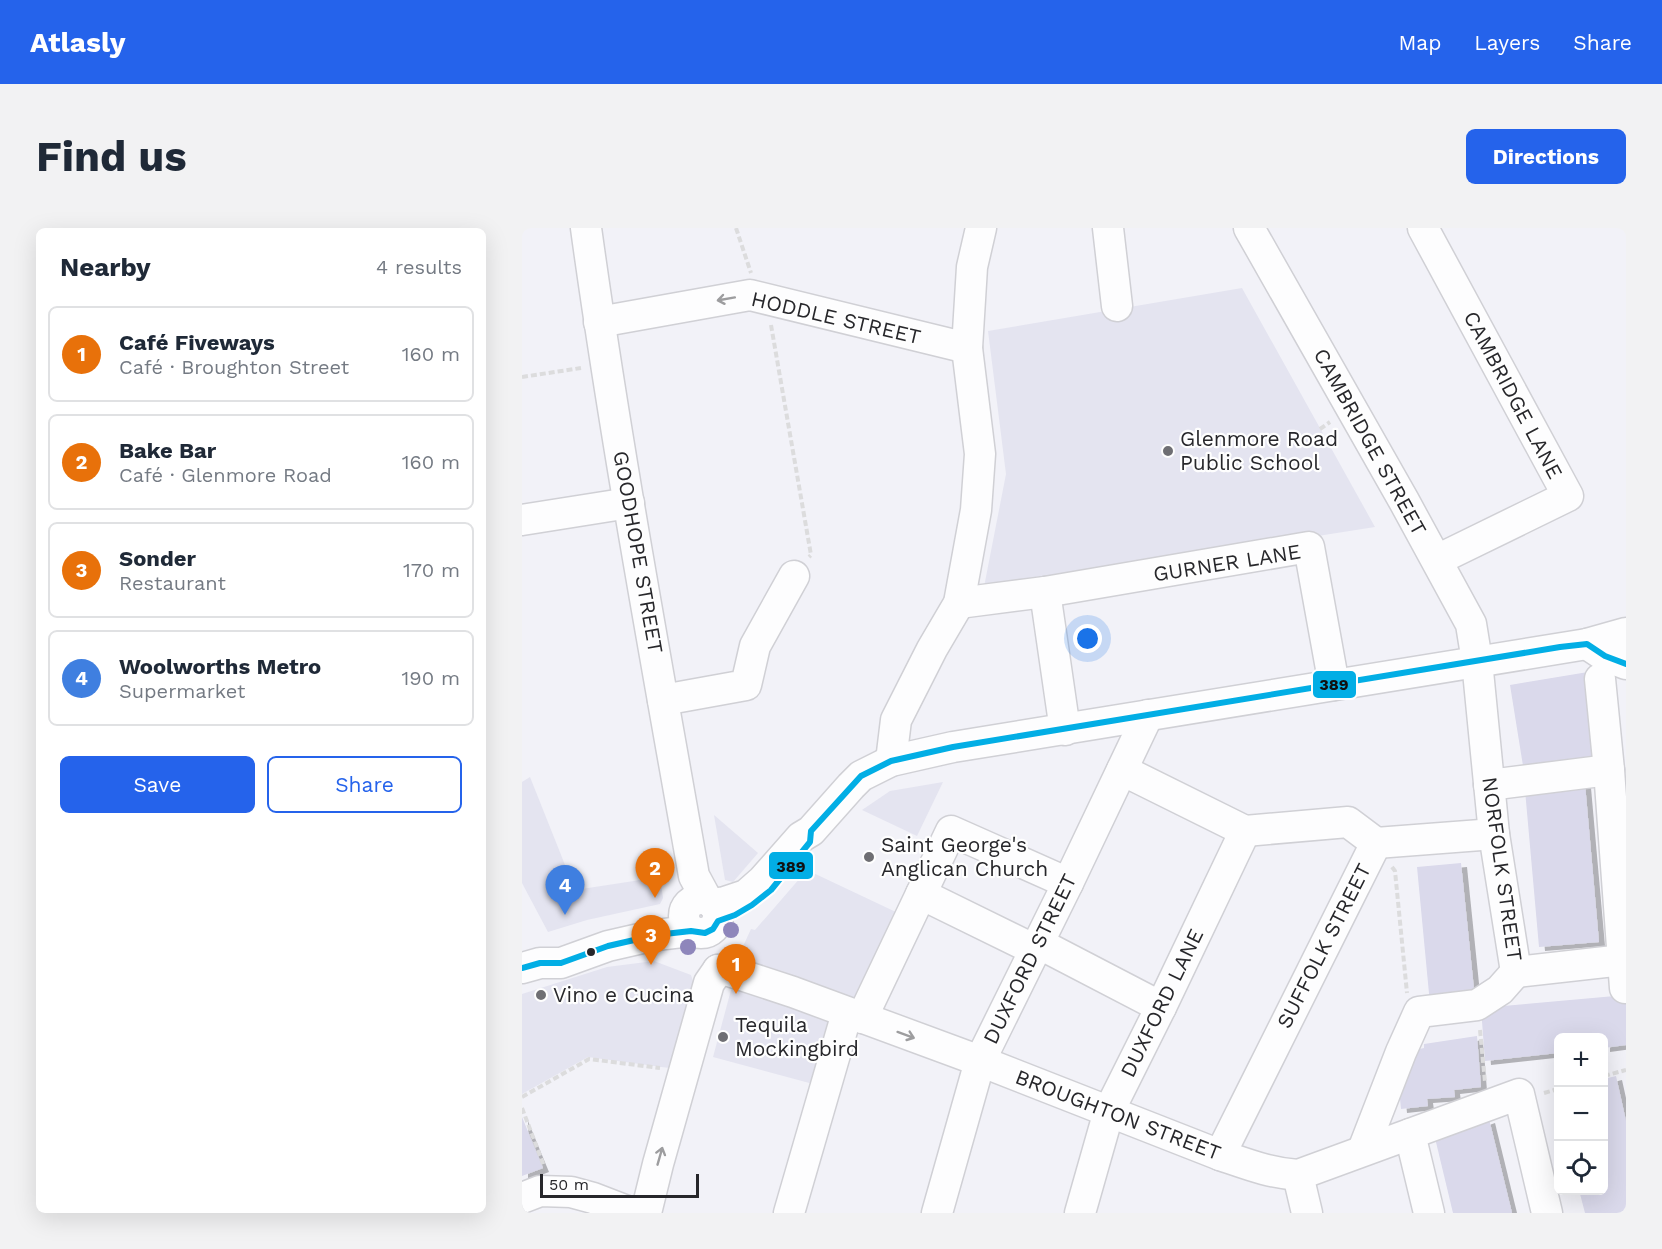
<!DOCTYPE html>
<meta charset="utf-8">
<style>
:root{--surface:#fff;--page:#f2f2f3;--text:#1f2937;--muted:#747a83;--line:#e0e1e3;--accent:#2563eb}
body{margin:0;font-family:"Work Sans",sans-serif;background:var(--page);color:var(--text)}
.controls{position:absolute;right:18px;bottom:18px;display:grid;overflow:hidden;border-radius:9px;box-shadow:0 6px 24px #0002}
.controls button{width:54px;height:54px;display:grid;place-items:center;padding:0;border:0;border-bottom:2px solid var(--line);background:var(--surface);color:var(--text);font:30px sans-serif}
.scale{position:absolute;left:18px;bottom:15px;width:159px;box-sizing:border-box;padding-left:6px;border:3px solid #27272b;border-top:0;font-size:16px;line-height:21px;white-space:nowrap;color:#27272b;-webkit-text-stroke:4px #fefefe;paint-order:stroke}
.you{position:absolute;left:566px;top:411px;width:21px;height:21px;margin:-15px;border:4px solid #fff;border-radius:50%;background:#1a73e8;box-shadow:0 0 0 9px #1a73e833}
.badge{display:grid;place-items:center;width:39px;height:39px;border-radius:50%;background:var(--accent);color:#fff;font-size:20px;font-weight:700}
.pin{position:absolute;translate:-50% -50px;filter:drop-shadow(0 2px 3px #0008)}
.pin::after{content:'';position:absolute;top:32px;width:21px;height:18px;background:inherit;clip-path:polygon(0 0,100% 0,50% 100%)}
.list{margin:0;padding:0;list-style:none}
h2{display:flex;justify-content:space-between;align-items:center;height:78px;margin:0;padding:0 24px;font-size:26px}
h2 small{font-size:20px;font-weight:400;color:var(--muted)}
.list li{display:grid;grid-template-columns:39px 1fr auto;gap:18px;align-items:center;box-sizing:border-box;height:96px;margin:0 12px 12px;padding:0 12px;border:2px solid var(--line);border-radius:9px}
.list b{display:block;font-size:22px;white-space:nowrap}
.list p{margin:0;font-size:20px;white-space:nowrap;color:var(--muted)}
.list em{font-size:20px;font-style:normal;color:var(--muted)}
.actions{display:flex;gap:12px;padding:18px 24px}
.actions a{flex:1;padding:14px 0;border:2px solid var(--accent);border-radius:9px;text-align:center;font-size:21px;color:var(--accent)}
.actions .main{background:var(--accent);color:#fff}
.icon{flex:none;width:33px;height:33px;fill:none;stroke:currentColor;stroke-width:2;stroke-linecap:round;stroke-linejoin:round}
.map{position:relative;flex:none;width:1104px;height:985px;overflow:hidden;border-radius:9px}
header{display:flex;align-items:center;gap:36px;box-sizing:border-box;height:84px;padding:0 30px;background:var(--accent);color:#fff}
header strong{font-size:28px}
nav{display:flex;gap:33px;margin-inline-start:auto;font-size:21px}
.intro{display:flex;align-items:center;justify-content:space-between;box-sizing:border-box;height:144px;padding:0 36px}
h1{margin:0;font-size:42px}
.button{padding:15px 27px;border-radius:9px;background:var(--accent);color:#fff;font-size:21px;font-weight:700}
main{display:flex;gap:36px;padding:0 36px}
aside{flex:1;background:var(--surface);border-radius:9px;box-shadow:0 6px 24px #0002}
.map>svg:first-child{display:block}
.built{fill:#e4e4f0}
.building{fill:#dad9eb;filter:url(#shadow)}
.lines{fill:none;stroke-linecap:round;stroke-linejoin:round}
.minor-casing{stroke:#d0d0d5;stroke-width:33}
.path{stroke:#dcdcdd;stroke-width:4;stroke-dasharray:6 3;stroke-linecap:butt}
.minor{stroke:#fdfdfe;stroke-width:30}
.bus-1-casing{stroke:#fefefe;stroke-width:10}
.bus-1{stroke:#02aee5;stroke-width:6}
.tree{fill:#8e86bb}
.oneway{stroke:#9d9d9f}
.poi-dot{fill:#6e6e73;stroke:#fefefe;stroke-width:2}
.bus-dot{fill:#27272b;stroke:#fefefe;stroke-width:2}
.labels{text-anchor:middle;stroke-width:4.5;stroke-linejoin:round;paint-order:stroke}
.street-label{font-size:21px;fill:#27272b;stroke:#fefefe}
.poi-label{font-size:21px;fill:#27272b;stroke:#fefefe;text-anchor:start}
.line-badge{stroke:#fefefe;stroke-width:2}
.pale-badge-label{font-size:16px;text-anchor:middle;font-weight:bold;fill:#111}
</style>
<header>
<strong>Atlasly</strong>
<nav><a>Map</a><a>Layers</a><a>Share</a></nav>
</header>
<div class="intro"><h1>Find us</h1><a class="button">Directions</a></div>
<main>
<aside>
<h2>Nearby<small>4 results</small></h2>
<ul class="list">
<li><span class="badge" style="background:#e8710a">1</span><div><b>Café Fiveways</b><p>Café · Broughton Street</p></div><em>160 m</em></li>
<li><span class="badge" style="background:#e8710a">2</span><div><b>Bake Bar</b><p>Café · Glenmore Road</p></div><em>160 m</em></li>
<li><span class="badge" style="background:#e8710a">3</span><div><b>Sonder</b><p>Restaurant</p></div><em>170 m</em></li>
<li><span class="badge" style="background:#3f7fe0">4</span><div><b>Woolworths Metro</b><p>Supermarket</p></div><em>190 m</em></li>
</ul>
<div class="actions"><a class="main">Save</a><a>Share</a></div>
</aside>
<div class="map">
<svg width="1104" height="985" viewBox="0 0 1104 985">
<defs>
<filter id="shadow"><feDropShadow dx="6" dy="4" stdDeviation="0" flood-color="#0004"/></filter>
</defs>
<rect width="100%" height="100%" fill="#f2f2f8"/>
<g class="built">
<path d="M720 60 853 299 469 359H462L484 246 466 103Z"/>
<path d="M8 549 53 662 138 649 141 670 138 676 65 692 26 704 0 655V554Z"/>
<path d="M421 554 395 608 340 582 368 563Z"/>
<path d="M192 587 236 625 211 654 203 652Z"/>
<path d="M285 642 376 685 333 775 221 734 217 727 229 701 233 702Z"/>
<path d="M132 733 169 747 171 753 147 840 66 829 0 866V766L85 739Z"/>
<path d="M215 760 307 794 291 856 191 829 209 762Z"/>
</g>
<g class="building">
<path d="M1066 444 1076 537 1002 544 988 457Z"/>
<path d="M1063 556 1077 714 1017 719 1003 562Z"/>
<path d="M939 635 953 771 908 776 895 639Z"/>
<path d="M1104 767V817L1082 820V810H1036V825L963 833 959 780Z"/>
<path d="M955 808 959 859 932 862 933 869 905 871 906 878 879 881 876 850 888 823 902 820V816Z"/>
<path d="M1094 848 1104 893V985H1063L1057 962H1082V851Z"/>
<path d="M0 889 21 940 0 948Z"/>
<path d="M967 891 990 985H931L913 910Z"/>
</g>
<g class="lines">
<g class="minor-casing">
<g id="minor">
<path d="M64 0C94 217 134 432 172 648L185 672"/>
<path d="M586 0 595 78"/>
<path d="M727 0 882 273 949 396 955 433 972 606 994 744"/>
<path d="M901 0 1046 268 915 332"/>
<path d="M77 94 228 67 445 120"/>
<path d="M0 292 107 275"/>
<path d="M523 364 543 502"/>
<path d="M437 375 523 364 787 319 812 457"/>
<path d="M1065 416 1083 428 1104 436"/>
<path d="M1078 451 1087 542 1103 760H1104"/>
<path d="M141 472 224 457 233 418 272 348"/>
<path d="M369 533 374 492 410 421 437 375 454 282 458 226 445 120 450 39 459 0"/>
<path d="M600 542 723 603 826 594 854 615"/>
<path d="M967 557 1087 542"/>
<path d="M854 615 972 606"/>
<path d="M399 666 513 722"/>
<circle cx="179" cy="688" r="17"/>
<path d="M191 676 203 674 224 667 241 652 279 609 289 603 329 558 339 548 369 533 431 519 1065 416 1104 405"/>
<path d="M516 715 639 779"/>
<path d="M0 740 18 735H39L86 718 134 707 169 703"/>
<path d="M196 742H204L271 764 458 833 698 927C725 936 747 945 776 947L997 866 1025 985"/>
<path d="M994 744 1101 732"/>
<path d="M340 790 429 603 546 655"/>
<path d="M888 906 907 985"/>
<path d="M841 922 879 824 897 784 955 777 978 762 994 744"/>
<path d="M698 927 854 615"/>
<path d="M776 947 785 985"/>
<path d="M0 970 18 963 49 964 71 970 110 985"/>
<path d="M124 985 136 936 187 755 196 742"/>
<path d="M267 985 325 785"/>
<path d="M415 985 458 833 546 655 626 487"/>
<path d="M558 985 587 883 639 779 723 603"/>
</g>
</g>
<g class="path">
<path d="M214 0 229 45"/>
<path d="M249 97 289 327 287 329"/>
<path d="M0 149 59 140"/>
<path d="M798 201 808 194"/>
<path d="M870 639 873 643 885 765"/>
<path d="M958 802 963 854"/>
<path d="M1082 848 1104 842"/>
<path d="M1022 865 1036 861"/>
<path d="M0 869 67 831 138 840"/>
<path d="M0 880 22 938"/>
</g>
<use href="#minor" class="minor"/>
<g class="bus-1-casing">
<path id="bus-1" d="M0 740 18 735H39L86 718 134 707 169 703 183 705 191 701 196 693 213 687 230 677 249 662 288 614 289 603 339 548 369 533 431 519 1038 419 1065 416 1083 428 1104 436"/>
</g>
<use href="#bus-1" class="bus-1"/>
</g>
<g class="tree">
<circle cx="209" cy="702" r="8"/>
<circle cx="166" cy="719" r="8"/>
</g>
<defs><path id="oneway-shaft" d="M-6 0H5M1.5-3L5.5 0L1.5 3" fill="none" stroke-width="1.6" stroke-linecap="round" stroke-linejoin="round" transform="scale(1.5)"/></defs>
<g class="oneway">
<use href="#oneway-shaft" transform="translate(204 71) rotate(170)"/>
<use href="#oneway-shaft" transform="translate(384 807) rotate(20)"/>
<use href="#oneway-shaft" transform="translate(138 928) rotate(-74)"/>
</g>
<g class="poi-dot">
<circle cx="646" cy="223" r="6"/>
<circle cx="347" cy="629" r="6"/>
<circle cx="19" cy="767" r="6"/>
<circle cx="201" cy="809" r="6"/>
</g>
<circle class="bus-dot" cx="69" cy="724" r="5"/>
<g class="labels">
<g class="street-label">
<text transform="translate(314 90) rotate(13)" y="7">HODDLE STREET</text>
<text transform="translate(991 167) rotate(62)" y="7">CAMBRIDGE LANE</text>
<text transform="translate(848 214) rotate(61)" y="7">CAMBRIDGE STREET</text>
<text transform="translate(116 324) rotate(80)" y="7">GOODHOPE STREET</text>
<text transform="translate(705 335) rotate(-9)" y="7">GURNER LANE</text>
<text transform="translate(980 641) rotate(82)" y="7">NORFOLK STREET</text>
<text transform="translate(802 718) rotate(-63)" y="7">SUFFOLK STREET</text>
<text transform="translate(508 731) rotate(-64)" y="7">DUXFORD STREET</text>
<text transform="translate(640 775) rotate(-64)" y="7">DUXFORD LANE</text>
<text transform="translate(596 887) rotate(21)" y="7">BROUGHTON STREET</text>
</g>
<g class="poi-label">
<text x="658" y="218">Glenmore Road<tspan x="658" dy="24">Public School</tspan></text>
<text x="359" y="624">Saint George's<tspan x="359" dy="24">Anglican Church</tspan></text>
<text x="31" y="774">Vino e Cucina</text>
<text x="213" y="804">Tequila<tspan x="213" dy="24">Mockingbird</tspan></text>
</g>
</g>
<g class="line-badge">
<rect x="790" y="442" width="45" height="29" rx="6" fill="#02aee5"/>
<rect x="246" y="623" width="46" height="29" rx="6" fill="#02aee5"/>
</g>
<g class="pale-badge-label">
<text x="812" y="462">389</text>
<text x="269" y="644">389</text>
</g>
</svg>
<div class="controls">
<button>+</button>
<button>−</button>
<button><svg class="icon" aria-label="locate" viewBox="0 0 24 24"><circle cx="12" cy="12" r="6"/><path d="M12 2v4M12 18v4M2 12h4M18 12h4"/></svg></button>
</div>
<div class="scale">50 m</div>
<div class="you"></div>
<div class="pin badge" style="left:214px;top:766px;background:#e8710a">1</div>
<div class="pin badge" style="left:133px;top:670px;background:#e8710a">2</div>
<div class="pin badge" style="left:129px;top:737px;background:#e8710a">3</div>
<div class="pin badge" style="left:43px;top:687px;background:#3f7fe0">4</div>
</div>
</main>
